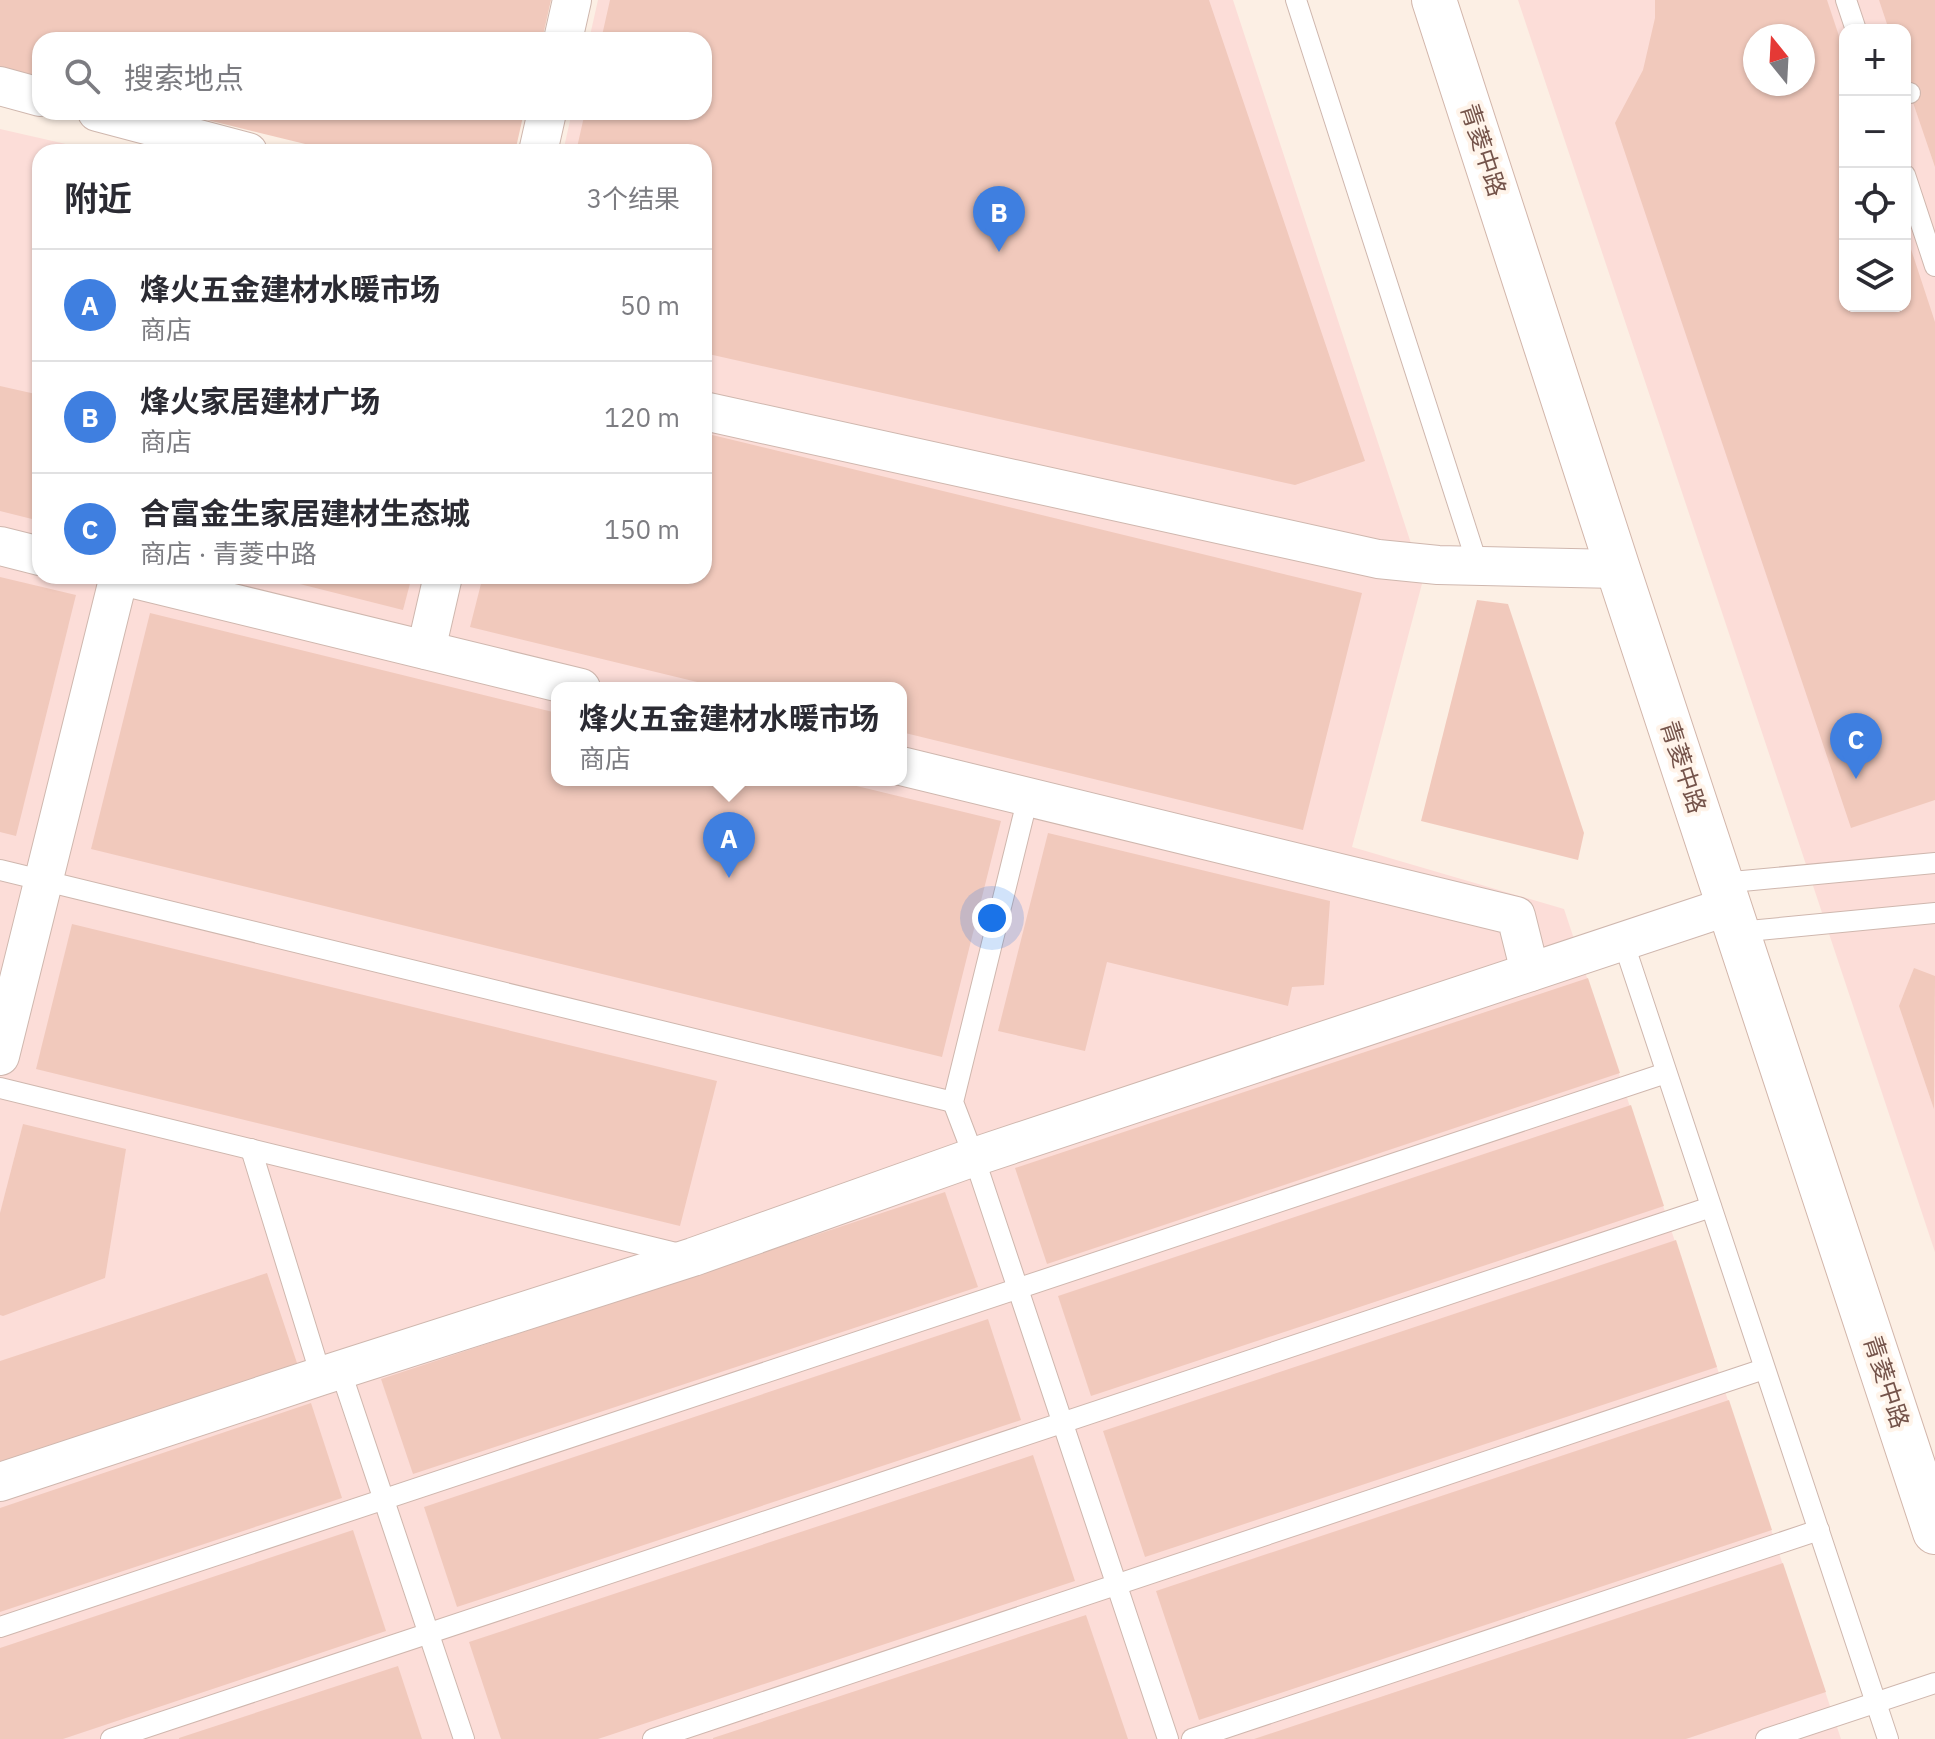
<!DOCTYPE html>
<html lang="zh">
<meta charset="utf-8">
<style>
:root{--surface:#fff;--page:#f2f2f3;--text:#2b2b33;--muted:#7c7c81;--line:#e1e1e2;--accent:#ea580c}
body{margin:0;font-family:"IBM Plex Sans","Noto Sans SC",sans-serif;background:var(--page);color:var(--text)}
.controls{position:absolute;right:24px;top:24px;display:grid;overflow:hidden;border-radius:16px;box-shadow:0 2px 6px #0004}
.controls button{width:72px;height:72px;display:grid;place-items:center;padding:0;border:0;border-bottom:2px solid var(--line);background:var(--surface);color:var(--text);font:40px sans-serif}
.compass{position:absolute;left:1743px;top:24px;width:72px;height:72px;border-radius:50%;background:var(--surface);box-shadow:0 2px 6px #0004;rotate:342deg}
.you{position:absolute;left:992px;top:918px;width:28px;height:28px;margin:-20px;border:6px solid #fff;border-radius:50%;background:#1a73e8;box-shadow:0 0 0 12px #1a73e833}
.badge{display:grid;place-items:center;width:52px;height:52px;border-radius:50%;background:var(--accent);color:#fff;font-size:26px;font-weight:700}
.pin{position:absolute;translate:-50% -66px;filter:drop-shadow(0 2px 4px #0008)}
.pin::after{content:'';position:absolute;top:42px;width:28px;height:24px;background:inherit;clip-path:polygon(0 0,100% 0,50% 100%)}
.popup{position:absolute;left:551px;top:682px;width:356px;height:104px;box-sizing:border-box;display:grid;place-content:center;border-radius:16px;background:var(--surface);filter:drop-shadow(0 2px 6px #0005);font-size:26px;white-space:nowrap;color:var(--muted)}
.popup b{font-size:30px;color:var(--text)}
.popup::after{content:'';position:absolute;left:50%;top:100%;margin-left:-16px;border:16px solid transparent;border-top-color:var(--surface)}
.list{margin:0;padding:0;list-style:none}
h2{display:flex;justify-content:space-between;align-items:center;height:104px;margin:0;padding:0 32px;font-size:34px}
h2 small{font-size:26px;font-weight:400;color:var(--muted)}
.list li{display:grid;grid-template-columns:52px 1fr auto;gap:24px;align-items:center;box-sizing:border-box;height:112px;padding:0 32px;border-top:2px solid var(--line)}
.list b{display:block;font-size:30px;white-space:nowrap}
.list p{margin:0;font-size:26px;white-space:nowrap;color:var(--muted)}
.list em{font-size:26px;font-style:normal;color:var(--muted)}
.icon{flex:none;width:44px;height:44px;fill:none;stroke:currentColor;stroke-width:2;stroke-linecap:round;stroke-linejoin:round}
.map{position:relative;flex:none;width:1935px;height:1739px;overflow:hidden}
.search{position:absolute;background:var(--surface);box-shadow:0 2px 6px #0004;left:32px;top:32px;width:680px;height:88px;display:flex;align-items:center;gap:20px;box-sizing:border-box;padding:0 28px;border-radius:24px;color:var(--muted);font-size:30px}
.panel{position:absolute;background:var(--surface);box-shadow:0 2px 6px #0004;left:32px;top:144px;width:680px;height:440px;border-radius:24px}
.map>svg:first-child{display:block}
.commercial{fill:#fcddd8;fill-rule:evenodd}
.building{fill:#f1c9bc;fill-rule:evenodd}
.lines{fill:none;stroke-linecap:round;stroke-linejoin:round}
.lane-casing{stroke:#cfb7ae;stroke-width:22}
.street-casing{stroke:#cfb7ae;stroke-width:40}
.secondary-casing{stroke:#d2b6ab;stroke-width:46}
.lane{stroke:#fff;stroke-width:20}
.street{stroke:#fff;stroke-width:38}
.secondary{stroke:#fff;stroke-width:44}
.labels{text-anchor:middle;stroke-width:8;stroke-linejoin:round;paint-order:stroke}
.street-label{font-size:24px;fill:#74534a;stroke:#fff4ea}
</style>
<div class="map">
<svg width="1935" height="1739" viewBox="0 0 1935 1739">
<rect width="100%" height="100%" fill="#fcefe4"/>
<g class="commercial">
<path d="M598 0H1233L1423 580 1352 847 1564 909 1841 1739H0V129L101 152H40V576H704V152H563L572 112H704V40H589ZM557 688H901V780H557Z"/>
<path d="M1518 0H1935V1252ZM1845 30H1905V306H1845ZM1755 36H1803V84H1755Z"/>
</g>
<g class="building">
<path d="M0 0H551L542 40H40V81L0 71Z"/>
<path d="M610 0H1209L1365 461 1295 485 704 353V152H576L585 112H704V40H601Z"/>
<path d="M1655 0H1827L1845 54V306H1905L1906 234 1935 322V800L1851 828 1615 123 1643 70 1655 18ZM1755 36H1803V84H1755Z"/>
<path d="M1879 0H1935V167L1905 79V30H1889Z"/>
<path d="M175 112H524L515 152H338Z"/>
<path d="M0 386 40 395V521L0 511Z"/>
<path d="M704 433 1362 593 1303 830 901 732V688H722L470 627 483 576H704Z"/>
<path d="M268 576H412L403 610Z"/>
<path d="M0 577 76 595 16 836 0 832Z"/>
<path d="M1477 600 1508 604 1584 833 1578 860 1421 821Z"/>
<path d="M150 613 557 713V780H832L1001 821 942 1057 91 849Z"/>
<path d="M1048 833 1330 901 1324 985 1292 987 1288 1006 1107 962 1085 1051 998 1031Z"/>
<path d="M72 924 717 1081 680 1226 36 1069Z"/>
<path d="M1914 968 1935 976 1934 1109 1899 1006Z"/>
<path d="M1588 978 1620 1073 1047 1264 1015 1168Z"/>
<path d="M1631 1105 1664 1206 1091 1396 1058 1296Z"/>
<path d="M23 1124 126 1149 105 1278 3 1316 0 1315V1213Z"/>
<path d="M945 1192 978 1287 413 1474 381 1379Z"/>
<path d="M1676 1240 1717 1367 1145 1557 1103 1431Z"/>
<path d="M267 1273 299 1369 0 1469V1361Z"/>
<path d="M988 1319 1021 1420 457 1607 424 1507Z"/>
<path d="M1729 1400 1772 1530 1199 1720 1156 1591Z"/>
<path d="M311 1403 342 1498 0 1612V1508Z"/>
<path d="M1033 1455 1075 1581 598 1739H501L469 1642Z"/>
<path d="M353 1530 386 1631 63 1739H0V1648Z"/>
<path d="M1783 1563 1826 1692 1686 1739H1254Z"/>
<path d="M1086 1615 1128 1739H713V1738Z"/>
<path d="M398 1666 422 1739H179V1738Z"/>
</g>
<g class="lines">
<g class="lane-casing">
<g id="lane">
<path d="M1296 0 1478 566"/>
<path d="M1846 0 1856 30"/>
<path d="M1905 92 1910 93"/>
<path d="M1905 175 1935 266"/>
<path d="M1028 797 953 1102 974 1157 1168 1739"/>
<path d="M0 870 953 1102"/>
<path d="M1721 883 1935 863"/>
<path d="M1738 932 1935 913"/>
<path d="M1623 941 1888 1739"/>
<path d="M0 1088 684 1255"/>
<path d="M251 1149 321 1376"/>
<path d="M340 1369 464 1739"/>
<path d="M0 1627 1666 1073"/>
<path d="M111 1739 1711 1207"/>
<path d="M653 1739 1764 1369"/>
<path d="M1192 1739 1819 1530"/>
<path d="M1766 1739 1935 1683"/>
</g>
</g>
<g class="street-casing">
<g id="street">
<path d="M563 40 572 0"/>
<path d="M0 86 40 97"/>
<path d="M97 112 248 152"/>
<path d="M538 152 547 112"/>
<path d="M704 411 1378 559 1438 565 1618 569"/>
<path d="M0 546 40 556"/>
<path d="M122 576 581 688"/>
<path d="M426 650 443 576"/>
<path d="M901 766 1516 916 1530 972"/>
<path d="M0 1056 119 576"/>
<path d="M0 1482 321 1376 693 1257 974 1157 1729 906"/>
</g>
</g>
<g class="secondary-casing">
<path id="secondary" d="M1434 0 1618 569 1935 1532"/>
</g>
<use href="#lane" class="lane"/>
<use href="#street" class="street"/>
<use href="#secondary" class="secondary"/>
</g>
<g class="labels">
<g class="street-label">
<text transform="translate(1483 150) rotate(72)" y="8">青菱中路</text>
<text transform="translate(1683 767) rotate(72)" y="8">青菱中路</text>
<text transform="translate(1886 1382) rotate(72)" y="8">青菱中路</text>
</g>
</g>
</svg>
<div class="controls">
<button>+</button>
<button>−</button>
<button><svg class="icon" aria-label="locate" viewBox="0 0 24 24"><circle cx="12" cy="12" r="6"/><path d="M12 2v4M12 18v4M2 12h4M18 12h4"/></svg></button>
<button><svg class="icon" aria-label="layers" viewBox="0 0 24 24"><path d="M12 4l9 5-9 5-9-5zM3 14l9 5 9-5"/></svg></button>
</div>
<svg class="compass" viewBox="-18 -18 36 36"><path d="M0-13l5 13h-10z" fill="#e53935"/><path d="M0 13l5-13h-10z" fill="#7c7c81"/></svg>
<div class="you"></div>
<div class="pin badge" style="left:729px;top:878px;background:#3f7fe0">A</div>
<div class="popup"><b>烽火五金建材水暖市场</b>商店</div>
<div class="pin badge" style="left:999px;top:252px;background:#3f7fe0">B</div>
<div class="pin badge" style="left:1856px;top:779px;background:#3f7fe0">C</div>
<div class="search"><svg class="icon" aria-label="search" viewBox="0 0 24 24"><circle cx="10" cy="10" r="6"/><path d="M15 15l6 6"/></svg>搜索地点</div>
<section class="panel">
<h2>附近<small>3个结果</small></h2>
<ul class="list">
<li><span class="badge" style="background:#3f7fe0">A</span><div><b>烽火五金建材水暖市场</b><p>商店</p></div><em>50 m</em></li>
<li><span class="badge" style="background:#3f7fe0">B</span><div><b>烽火家居建材广场</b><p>商店</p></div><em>120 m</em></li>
<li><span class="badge" style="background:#3f7fe0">C</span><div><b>合富金生家居建材生态城</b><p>商店 · 青菱中路</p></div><em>150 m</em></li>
</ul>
</section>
</div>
